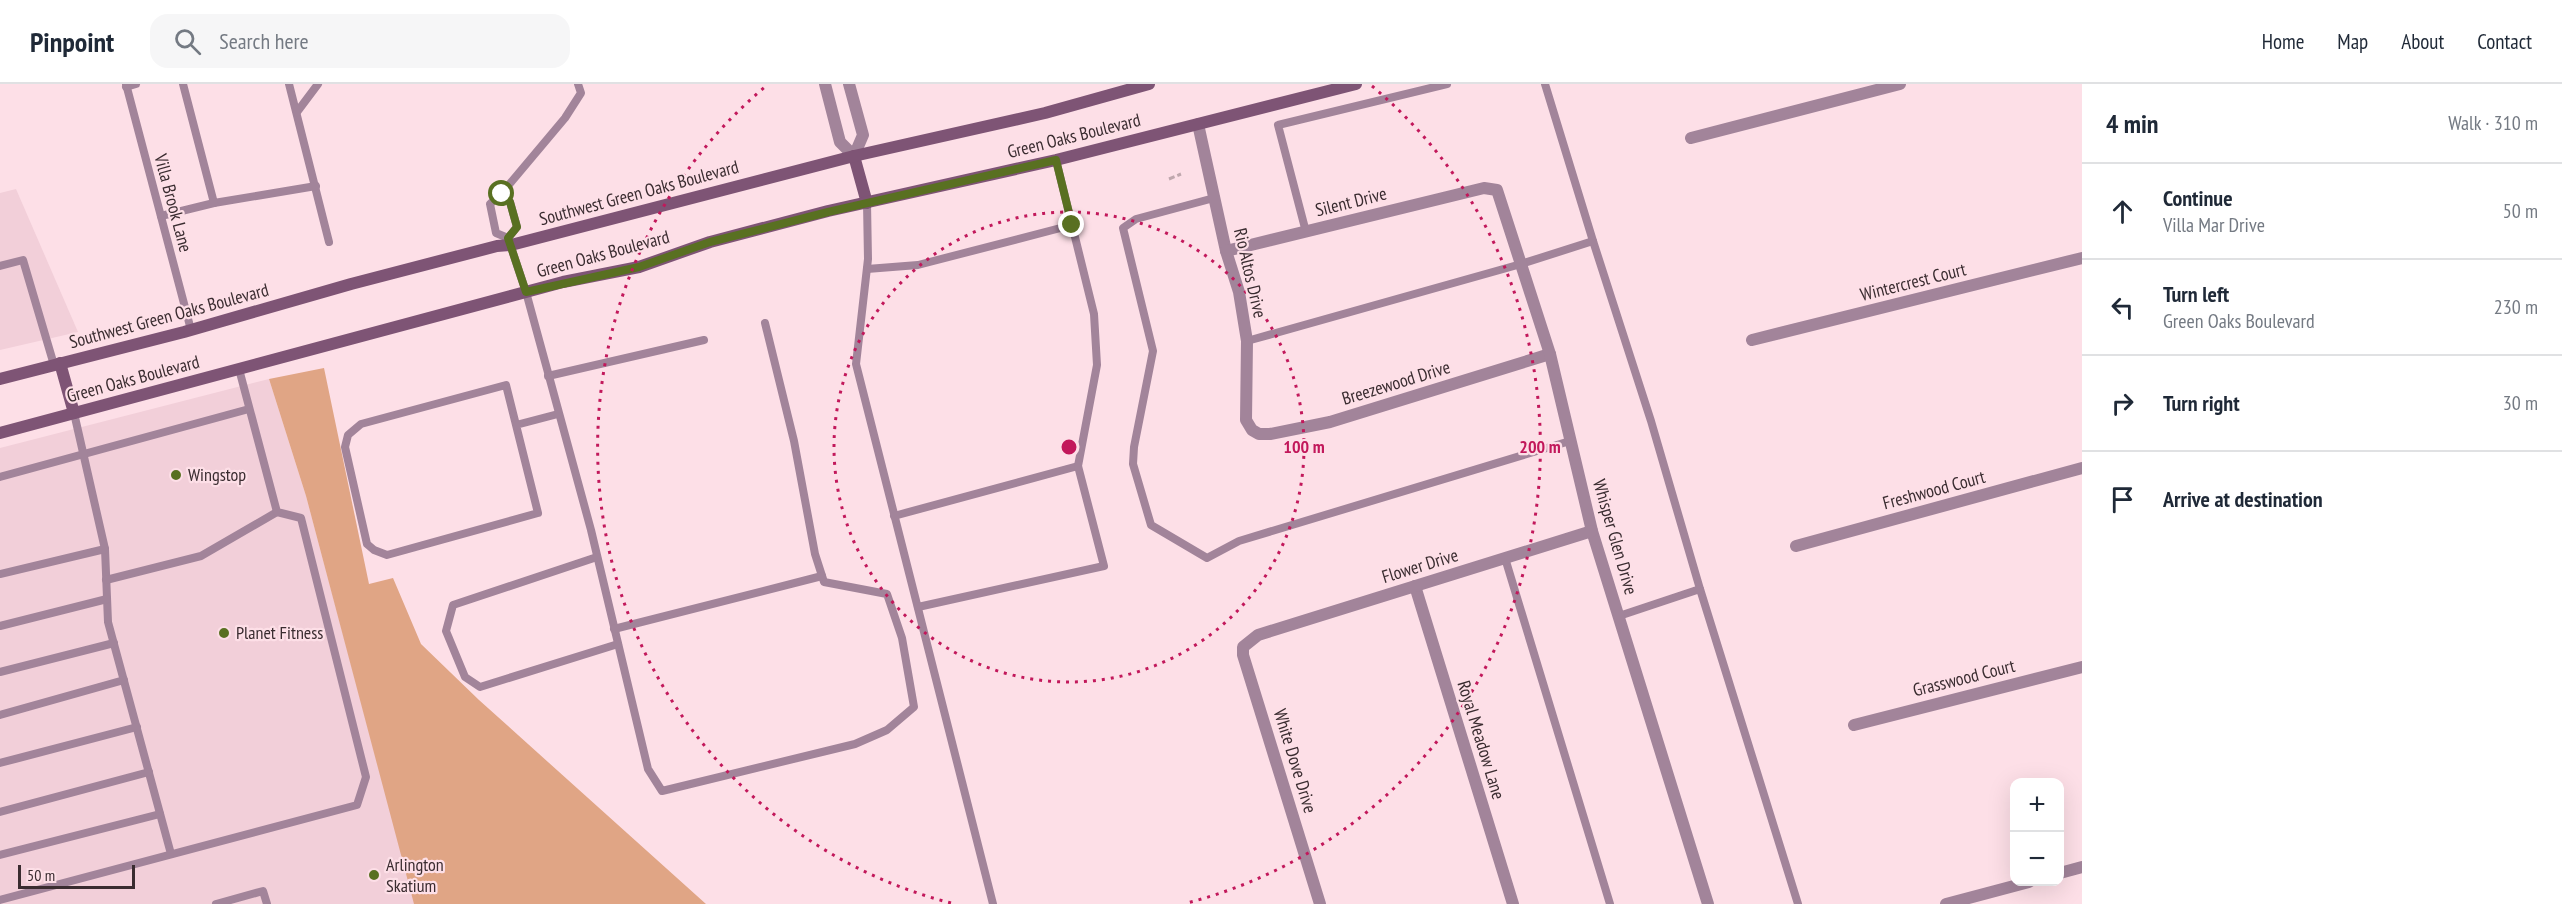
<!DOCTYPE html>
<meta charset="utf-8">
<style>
:root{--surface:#fff;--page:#f6f6f7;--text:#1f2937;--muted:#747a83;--line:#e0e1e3}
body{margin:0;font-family:"PT Sans Narrow",sans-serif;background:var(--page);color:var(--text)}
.controls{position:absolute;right:18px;bottom:18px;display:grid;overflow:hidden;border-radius:12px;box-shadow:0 6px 24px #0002}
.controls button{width:54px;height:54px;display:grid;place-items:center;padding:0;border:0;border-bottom:2px solid var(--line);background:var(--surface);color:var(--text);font:30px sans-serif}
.scale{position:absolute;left:18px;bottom:15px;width:117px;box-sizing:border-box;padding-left:6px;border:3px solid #3a2c30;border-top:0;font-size:16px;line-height:21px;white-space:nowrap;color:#3a2c30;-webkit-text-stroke:4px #fddfe7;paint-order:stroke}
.stop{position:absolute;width:18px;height:18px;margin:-14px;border:4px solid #597021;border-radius:50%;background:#fff}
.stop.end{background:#597021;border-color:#fff;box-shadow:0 2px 6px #0008}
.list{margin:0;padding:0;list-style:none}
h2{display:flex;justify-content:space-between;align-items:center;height:78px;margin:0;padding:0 24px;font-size:26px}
h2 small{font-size:20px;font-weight:400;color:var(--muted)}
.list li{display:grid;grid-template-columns:39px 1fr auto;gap:18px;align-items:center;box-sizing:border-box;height:96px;padding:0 24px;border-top:2px solid var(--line)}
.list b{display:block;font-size:22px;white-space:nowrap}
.list p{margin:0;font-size:20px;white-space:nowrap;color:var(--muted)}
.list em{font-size:20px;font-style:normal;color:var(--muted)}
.icon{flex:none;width:33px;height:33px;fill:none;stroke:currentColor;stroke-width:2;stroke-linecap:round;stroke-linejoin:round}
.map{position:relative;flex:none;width:2082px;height:820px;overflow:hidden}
header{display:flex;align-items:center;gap:36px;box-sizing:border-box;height:84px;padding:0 30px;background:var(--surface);border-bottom:2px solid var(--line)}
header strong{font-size:28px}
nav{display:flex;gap:33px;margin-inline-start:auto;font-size:21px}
.search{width:420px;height:54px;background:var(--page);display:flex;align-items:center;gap:15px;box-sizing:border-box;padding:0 21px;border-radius:18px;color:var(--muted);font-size:22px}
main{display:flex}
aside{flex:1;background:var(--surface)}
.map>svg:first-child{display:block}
.built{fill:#f2cfd9}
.green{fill:#e0a585}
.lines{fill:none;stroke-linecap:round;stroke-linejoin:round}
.path{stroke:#bfa7ad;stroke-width:3;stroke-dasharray:6 3;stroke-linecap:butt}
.service{stroke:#a2849a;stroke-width:8}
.minor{stroke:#a2849a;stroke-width:12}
.secondary{stroke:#7e5475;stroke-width:12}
.route{stroke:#597021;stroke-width:8}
.ring{fill:none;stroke:#c2185b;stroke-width:3;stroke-dasharray:3 6}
.poi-dot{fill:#597021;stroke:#fddfe7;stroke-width:2}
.labels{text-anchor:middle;stroke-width:4.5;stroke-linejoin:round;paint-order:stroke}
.street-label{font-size:18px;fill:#3a2c30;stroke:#fddfe7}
.poi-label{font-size:18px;fill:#3a2c30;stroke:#fddfe7;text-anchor:start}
.centre{fill:#c2185b;stroke:#fddfe7;stroke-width:3}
.ring-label{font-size:18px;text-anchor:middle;font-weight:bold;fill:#c2185b;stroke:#fddfe7;stroke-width:4.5;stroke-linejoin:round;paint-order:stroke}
</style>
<header>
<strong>Pinpoint</strong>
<div class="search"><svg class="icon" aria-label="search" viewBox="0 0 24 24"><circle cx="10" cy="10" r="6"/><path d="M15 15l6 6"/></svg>Search here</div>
<nav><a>Home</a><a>Map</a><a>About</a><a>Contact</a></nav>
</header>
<main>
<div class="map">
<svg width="2082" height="820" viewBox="0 0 2082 820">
<rect width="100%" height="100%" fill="#fddfe7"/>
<g class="built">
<path d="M16 105 78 248 0 266V109Z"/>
<path d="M269 295 306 412 415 820H0V364Z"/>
</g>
<path class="green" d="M324 284 369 500 393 494 421 560 479 616 706 820H414L306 412 269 295Z"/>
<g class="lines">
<path class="path" d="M1169 95 1181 90"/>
<g class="service">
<path d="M126 0 191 246"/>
<path d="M289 0 329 158"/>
<path d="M578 0 581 9 565 34 502 109 490 120 496 149 508 154 526 208 591 446 648 685 662 707 855 660 887 646 914 623 902 554 887 510 824 498 815 470 794 357 765 239"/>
<path d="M126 3 136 0"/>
<path d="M297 28 318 0"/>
<path d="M502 109 510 118 517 143 508 154"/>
<path d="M1214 114 1136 135 1123 144 1153 267 1134 363 1133 380 1151 441 1207 474 1239 457 1570 357"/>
<path d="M214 119 316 102"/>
<path d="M867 119 868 175 856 280 993 820"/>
<path d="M161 132 214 119 183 0"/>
<path d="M1306 148 1278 41 1447 0"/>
<path d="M1593 157 1651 337 1700 505"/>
<path d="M0 182 23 176 54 281"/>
<path d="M867 185 918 181 1072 141"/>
<path d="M1247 257 1521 180 1593 157 1545 0"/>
<path d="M548 292 704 256"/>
<path d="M516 341 538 429 387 471 374 466 367 460 345 363 348 351 361 340 506 301 516 341 558 330"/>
<path d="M0 393 249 325"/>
<path d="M894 432 1078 382"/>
<path d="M105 465 108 538 171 770"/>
<path d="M597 473 453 521 446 547 465 593 480 603 618 560"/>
<path d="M1505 474 1610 820"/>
<path d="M0 490 105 465 74 329"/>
<path d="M106 496 201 472 277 428"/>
<path d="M918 523 1104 482 1078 382 1097 281 1094 230 1056 76"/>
<path d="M1619 532 1700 505 1798 820"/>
<path d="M0 542 107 515"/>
<path d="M614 545 822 492"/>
<path d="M0 588 114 559"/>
<path d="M0 631 124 596"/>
<path d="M0 679 137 643"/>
<path d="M0 728 149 688"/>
<path d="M0 771 160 730"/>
<path d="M0 816 357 721 366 693 301 434 277 428 239 285"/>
<path d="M216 820 263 807 267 820"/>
</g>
<g class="minor">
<path d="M825 0 840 58 854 72 863 51 849 0"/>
<path d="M1198 40 1226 167 1239 208 1247 257 1246 336 1252 346 1259 350H1270L1330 338 1550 270"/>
<path d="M1691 54 1900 0"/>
<path d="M1226 167 1484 104 1497 106 1550 270 1592 447 1708 820"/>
<path d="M1752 256 2082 174"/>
<path d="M1796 462 2082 384"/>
<path d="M1415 502 1513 820"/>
<path d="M1854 641 2082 583"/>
<path d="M2060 789 2082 783"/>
<path d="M1320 820 1243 571V563L1258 551 1592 447"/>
<path d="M1946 820 2029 798"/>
</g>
<g class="secondary">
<path d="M854 72 867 119"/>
<path d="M60 279 74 329"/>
<path d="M0 295 184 248 351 200 497 162 511 161 854 72 1045 29 1149 0"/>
<path d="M0 349 563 198 639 183 710 158 828 127 1056 76 1356 0"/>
</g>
</g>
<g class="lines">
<path class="route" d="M502 110 510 118 517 143 508 154 526 208 639 183 710 158 828 128 1056 76 1072 141"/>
</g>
<g class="ring">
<circle cx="1069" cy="363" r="235"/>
<path d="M951 819A471 471 0 0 1 766 2M1372 2A471 471 0 0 1 1187 819"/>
</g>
<g class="poi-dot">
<circle cx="176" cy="391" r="6"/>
<circle cx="224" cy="549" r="6"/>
<circle cx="374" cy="791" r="6"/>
</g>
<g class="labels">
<g class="street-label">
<text transform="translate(1074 52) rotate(-14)" y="6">Green Oaks Boulevard</text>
<text transform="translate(639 109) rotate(-15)" y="6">Southwest Green Oaks Boulevard</text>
<text transform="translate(1351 118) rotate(-14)" y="6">Silent Drive</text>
<text transform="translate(173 119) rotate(75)" y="6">Villa Brook Lane</text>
<text transform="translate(603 170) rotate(-15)" y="6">Green Oaks Boulevard</text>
<text transform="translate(1250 189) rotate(77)" y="6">Rio Altos Drive</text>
<text transform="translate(1913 198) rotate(-14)" y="6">Wintercrest Court</text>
<text transform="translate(169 232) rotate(-15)" y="6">Southwest Green Oaks Boulevard</text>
<text transform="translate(133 295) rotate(-15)" y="6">Green Oaks Boulevard</text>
<text transform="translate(1396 299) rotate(-17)" y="6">Breezewood Drive</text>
<text transform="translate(1934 406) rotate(-15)" y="6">Freshwood Court</text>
<text transform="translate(1615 453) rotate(74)" y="6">Whisper Glen Drive</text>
<text transform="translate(1420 482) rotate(-17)" y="6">Flower Drive</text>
<text transform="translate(1964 594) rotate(-14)" y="6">Grasswood Court</text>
<text transform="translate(1481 656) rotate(73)" y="6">Royal Meadow Lane</text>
<text transform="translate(1295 677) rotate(73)" y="6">White Dove Drive</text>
</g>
<g class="poi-label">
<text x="188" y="397">Wingstop</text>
<text x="236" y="555">Planet Fitness</text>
<text x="386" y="787">Arlington<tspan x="386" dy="21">Skatium</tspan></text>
</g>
</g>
<circle cx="1069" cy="363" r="9" class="centre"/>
<g class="ring-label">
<text x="1304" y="369">100 m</text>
<text x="1540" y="369">200 m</text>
</g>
</svg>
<div class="controls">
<button>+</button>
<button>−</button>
</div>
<div class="scale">50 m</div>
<div class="stop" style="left:502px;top:110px"></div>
<div class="stop end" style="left:1072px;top:141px"></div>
</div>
<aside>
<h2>4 min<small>Walk · 310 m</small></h2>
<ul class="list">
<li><svg class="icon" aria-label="ahead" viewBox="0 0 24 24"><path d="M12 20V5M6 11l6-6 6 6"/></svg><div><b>Continue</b><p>Villa Mar Drive</p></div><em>50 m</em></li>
<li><svg class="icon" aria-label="left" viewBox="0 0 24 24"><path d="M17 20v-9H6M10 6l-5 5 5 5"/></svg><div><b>Turn left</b><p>Green Oaks Boulevard</p></div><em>230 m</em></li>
<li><svg class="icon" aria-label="right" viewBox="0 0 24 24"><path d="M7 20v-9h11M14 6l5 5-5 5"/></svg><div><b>Turn right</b></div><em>30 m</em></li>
<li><svg class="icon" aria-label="arrive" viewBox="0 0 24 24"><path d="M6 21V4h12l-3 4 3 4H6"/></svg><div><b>Arrive at destination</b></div></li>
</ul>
</aside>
</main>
